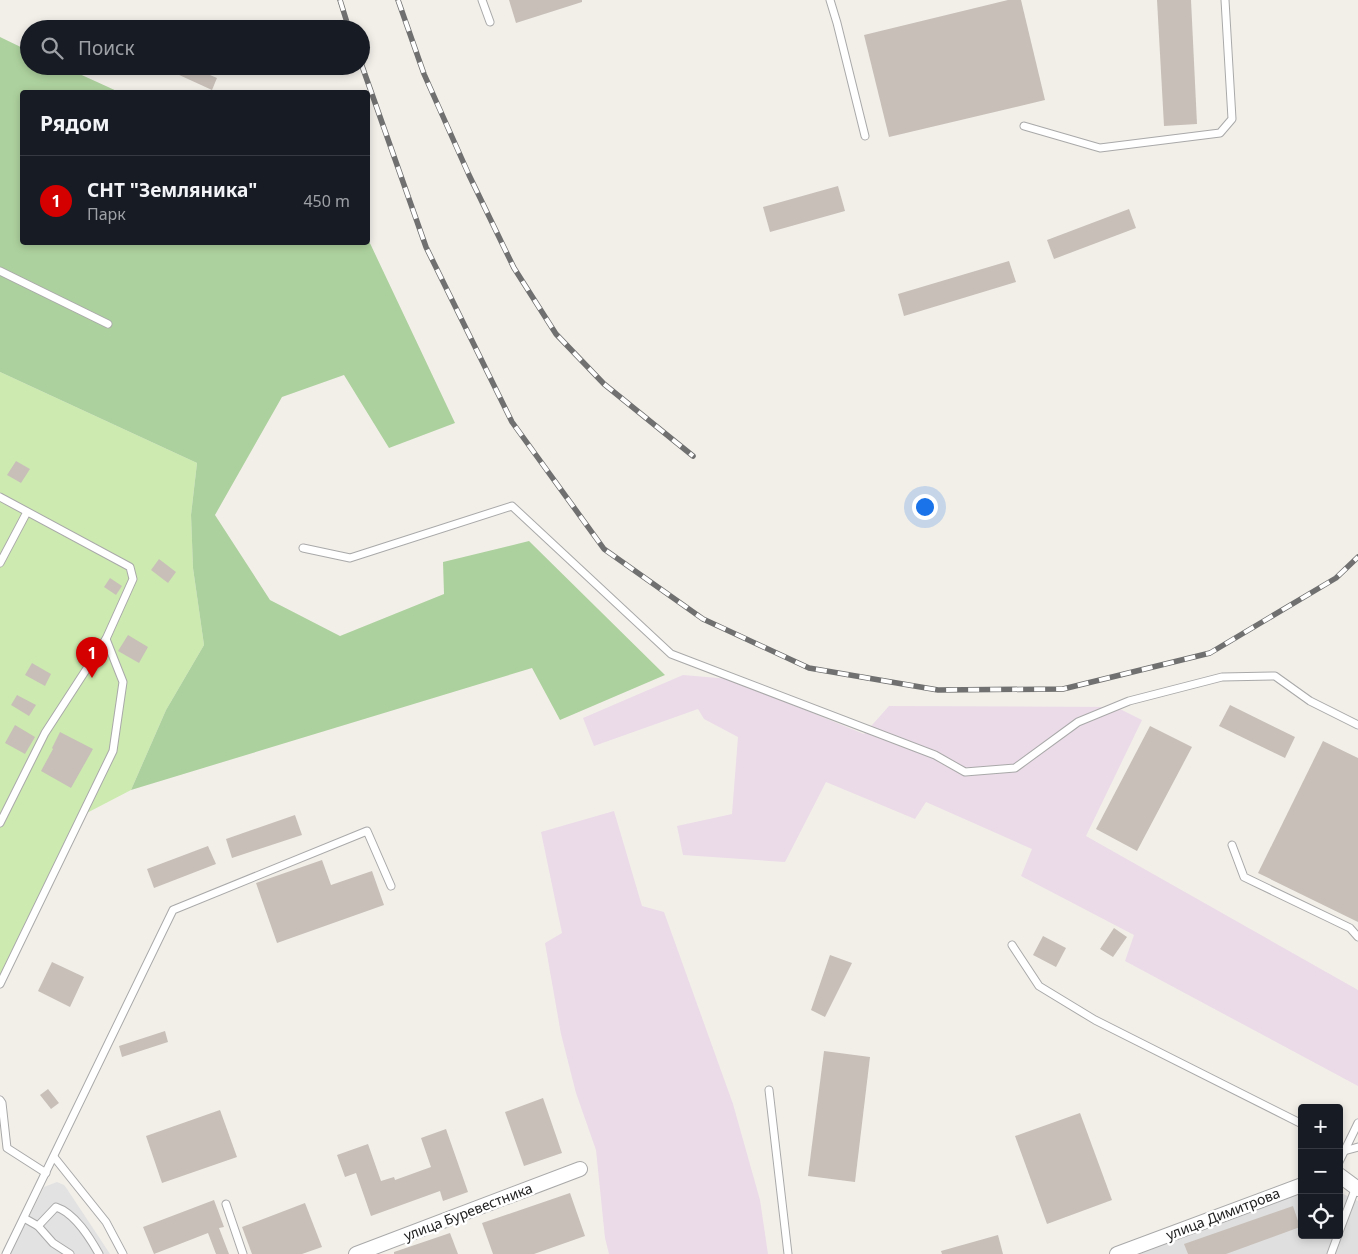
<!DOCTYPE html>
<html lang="ru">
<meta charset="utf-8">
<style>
:root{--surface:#171b24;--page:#20242c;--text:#f1f3f6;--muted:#9ea1a6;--line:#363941;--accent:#d40000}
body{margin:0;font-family:"Noto Sans",sans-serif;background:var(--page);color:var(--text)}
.controls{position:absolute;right:15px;bottom:15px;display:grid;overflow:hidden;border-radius:5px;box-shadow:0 2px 8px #0003}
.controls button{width:45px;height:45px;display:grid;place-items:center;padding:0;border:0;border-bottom:1px solid var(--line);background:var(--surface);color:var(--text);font:25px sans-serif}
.you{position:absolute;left:924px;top:506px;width:18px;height:18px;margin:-12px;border:4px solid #fff;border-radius:50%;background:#1a73e8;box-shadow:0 0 0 8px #1a73e833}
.badge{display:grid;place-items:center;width:32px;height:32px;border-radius:50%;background:var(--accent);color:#fff;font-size:16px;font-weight:700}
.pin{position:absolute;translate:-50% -41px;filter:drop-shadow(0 1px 2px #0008)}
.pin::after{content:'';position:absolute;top:26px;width:18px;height:15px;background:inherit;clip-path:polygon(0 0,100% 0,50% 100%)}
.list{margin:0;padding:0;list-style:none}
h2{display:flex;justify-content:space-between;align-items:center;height:65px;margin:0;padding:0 20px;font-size:21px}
h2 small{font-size:16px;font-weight:400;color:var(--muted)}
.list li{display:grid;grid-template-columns:32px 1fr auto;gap:15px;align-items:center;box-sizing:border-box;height:90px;padding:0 20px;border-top:1px solid var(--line)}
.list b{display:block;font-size:19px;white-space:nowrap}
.list p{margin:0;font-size:16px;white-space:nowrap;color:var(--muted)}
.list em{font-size:16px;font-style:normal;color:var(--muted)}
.icon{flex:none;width:28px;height:28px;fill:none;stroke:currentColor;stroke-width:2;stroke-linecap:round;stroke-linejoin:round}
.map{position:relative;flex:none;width:1358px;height:1254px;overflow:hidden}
.search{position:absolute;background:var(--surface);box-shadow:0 2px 8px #0003;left:20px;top:20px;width:350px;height:55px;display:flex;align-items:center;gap:12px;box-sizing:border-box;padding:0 18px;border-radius:28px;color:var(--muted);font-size:19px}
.panel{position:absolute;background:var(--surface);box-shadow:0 2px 8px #0003;left:20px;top:90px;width:350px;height:155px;border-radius:5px}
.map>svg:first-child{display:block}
.residential{fill:#e0dfdf}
.industrial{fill:#ebdbe8}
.grass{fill:#cdebb0}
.forest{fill:#add19e}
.parking{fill:#e2e2e2}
.building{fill:#c7bfb8}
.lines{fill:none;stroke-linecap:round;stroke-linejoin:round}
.service-casing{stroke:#a9a9a9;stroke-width:9}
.minor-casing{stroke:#a9a9a9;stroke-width:16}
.service{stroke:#fff;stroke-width:7}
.minor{stroke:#fff;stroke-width:14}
.rail-casing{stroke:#707070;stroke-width:5.5}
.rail{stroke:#fff;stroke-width:4;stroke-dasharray:11;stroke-linecap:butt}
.labels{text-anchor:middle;stroke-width:5;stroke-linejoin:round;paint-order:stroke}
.street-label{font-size:14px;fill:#222;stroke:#fff}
</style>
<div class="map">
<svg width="1358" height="1254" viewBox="0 0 1358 1254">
<rect width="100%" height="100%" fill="#f2efe9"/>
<path class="residential" d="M1302 1190V1235H1339V1192L1358 1201V1254H1131Z"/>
<g class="industrial">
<path d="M683 675 730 679 864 734 889 706 1116 707 1142 720 1086 836 1358 990V1086L1125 961 1134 935 1021 876 1032 849 926 802 915 819 826 782 785 862 683 855 677 826 732 814 738 737 704 719 698 709 594 746 583 718Z"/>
<path d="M614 811 642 906 664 912 733 1104 760 1200 768 1254H609L605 1238 596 1150 576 1093 561 1034 545 943 562 933 541 832Z"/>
</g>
<path class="grass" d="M0 372 197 463 191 515 193 568 204 645 166 710 131 790 83 815 0 976Z"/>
<path class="forest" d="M0 37 29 51V66H62L119 92H22V242H368V239L455 423 389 448 344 375 282 397 215 515 270 600 340 636 444 594 443 562 529 541 665 675 560 720 532 668 131 790 166 710 204 645 193 568 191 515 197 463 0 372Z"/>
<path class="parking" d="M57 1182 64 1185 67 1189 110 1254H10L44 1187Z"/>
<g class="building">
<path d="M509 0H582V2L516 23Z"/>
<path d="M1008 0H1021L1045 100 889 137 864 35Z"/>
<path d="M1157 0H1191L1197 124 1164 126Z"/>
<path d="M181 66H189L217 78 212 90 177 74Z"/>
<path d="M838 186 845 211 770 232 763 207Z"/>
<path d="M1129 209 1136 228 1054 259 1047 240Z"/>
<path d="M1009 261 1016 282 904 316 898 294Z"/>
<path d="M16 461 30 469 21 483 7 475Z"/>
<path d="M159 559 176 572 168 583 151 570Z"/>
<path d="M110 578 122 586 116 595 104 587Z"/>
<path d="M128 635 148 647 139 663 118 651Z"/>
<path d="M32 663 51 674 45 686 25 675Z"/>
<path d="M17 695 36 705 29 716 11 705Z"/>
<path d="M1230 705 1295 737 1285 758 1219 726Z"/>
<path d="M15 725 35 737 25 754 5 743Z"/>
<path d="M1150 726 1192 747 1137 851 1096 829Z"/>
<path d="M60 732 93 749 71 788 41 771 53 749 52 748Z"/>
<path d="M1323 741 1358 758V922L1258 873Z"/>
<path d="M295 815 302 835 232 858 226 839Z"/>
<path d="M208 846 216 864 154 888 147 869Z"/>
<path d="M322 860 331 885 372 871 384 905 277 943 256 883Z"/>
<path d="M1114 928 1127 937 1113 957 1100 949Z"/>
<path d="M1043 936 1066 948 1056 967 1033 955Z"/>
<path d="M830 955 852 963 825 1017 811 1010Z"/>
<path d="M52 962 84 977 70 1007 38 991Z"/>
<path d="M165 1031 168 1042 122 1057 119 1046Z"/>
<path d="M824 1051 870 1057 855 1182 808 1176Z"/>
<path d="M48 1089 59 1103 51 1109 40 1095Z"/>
<path d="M543 1098 562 1153 524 1166 505 1112Z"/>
<path d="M220 1110 237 1157 162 1183 146 1136Z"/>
<path d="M1080 1113 1112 1200 1047 1224 1015 1136Z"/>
<path d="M446 1129 468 1192 443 1201 440 1191 371 1216 356 1173 345 1177 337 1155 368 1144 381 1181 394 1177 395 1180 431 1167 421 1138Z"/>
<path d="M570 1193 585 1236 534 1254H493L482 1223Z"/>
<path d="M214 1200 224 1227 219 1228 229 1254H216L208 1233 154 1254 143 1227Z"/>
<path d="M305 1203 322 1247 302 1254H252L242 1227Z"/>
<path d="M1293 1206 1300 1227 1226 1254H1188L1184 1244Z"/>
<path d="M450 1233 458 1254H394V1252Z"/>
<path d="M998 1235 1003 1254H942L941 1251Z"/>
</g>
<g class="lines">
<g class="service-casing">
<g id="service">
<path d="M482 0 490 22"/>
<path d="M830 0 837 23 865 136"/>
<path d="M1024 126 1100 148 1220 133 1232 119 1225 0"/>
<path d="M0 271 108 324"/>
<path d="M0 497 130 567 133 579 106 639 45 733 0 823"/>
<path d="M303 548 350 558 512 506 671 654 935 755 965 772 1015 768 1078 722 1129 701 1222 677 1275 676 1310 701 1358 725"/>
<path d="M0 563 27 512"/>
<path d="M1232 845 1244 877 1350 928 1358 937"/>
<path d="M1012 945 1039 986 1095 1020 1302 1124"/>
<path d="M0 984 113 751 123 682 106 639"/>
<path d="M769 1090 788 1254"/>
<path d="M0 1100 2 1103 7 1148 46 1173"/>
<path d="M1344 1151 1358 1147"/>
<path d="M54 1157 106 1222 123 1254"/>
<path d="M1339 1162 1358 1123"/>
<path d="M226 1204 243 1254"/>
<path d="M24 1218 38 1226 56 1207C75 1213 90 1238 99 1254"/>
<path d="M38 1226 53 1243 70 1254"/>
<path d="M1339 1232 1356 1187"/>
<path d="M6 1254 173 910 367 831 391 886"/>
<path d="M1331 1254 1338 1235"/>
</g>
</g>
<g class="minor-casing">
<g id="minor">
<path d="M1339 1175 1358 1189"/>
<path d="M356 1254 580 1169"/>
<path d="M1117 1254 1302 1185"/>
</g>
</g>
<use href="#service" class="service"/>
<use href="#minor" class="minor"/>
<g class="rail-casing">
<g id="rail">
<path d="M340 0 349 29"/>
<path d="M398 0 424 74 469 175 514 268 556 334 604 384 693 456"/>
<path d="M361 63 426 247 512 422 604 549 703 619 809 668 938 690 1063 689 1210 653 1336 578 1358 557"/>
</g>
</g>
<use href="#rail" class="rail"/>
</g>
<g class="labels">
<g class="street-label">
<text transform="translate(468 1212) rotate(-21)" y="5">улица Буревестника</text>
<text transform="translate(1223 1214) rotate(-21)" y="5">улица Димитрова</text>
</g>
</g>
</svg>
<div class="controls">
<button>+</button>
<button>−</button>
<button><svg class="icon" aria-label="locate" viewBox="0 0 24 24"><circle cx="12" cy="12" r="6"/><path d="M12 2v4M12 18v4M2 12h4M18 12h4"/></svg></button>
</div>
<div class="you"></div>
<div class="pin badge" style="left:92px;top:678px">1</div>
<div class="search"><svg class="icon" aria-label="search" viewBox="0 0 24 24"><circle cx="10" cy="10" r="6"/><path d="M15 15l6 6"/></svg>Поиск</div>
<section class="panel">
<h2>Рядом<small></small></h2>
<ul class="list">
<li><span class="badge">1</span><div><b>СНТ &quot;Земляника&quot;</b><p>Парк</p></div><em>450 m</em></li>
</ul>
</section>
</div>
